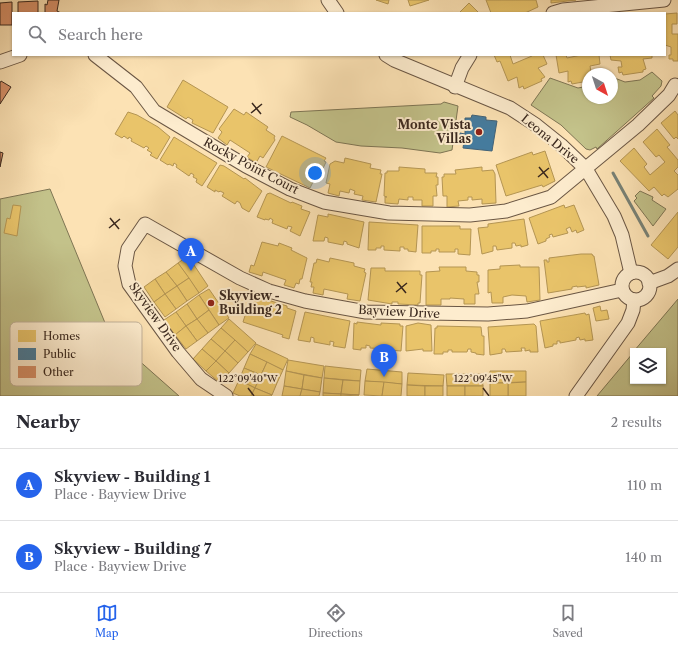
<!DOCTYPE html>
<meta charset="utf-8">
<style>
:root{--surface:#fff;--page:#f7f7f7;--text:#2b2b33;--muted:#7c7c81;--line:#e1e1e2;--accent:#2563eb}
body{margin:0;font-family:"Libre Caslon Text",serif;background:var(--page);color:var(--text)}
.controls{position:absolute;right:12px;bottom:12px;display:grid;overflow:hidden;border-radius:0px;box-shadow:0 1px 3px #0004}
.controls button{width:36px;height:36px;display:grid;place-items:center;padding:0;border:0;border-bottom:1px solid var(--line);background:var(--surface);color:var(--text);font:20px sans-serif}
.compass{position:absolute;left:582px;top:68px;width:36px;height:36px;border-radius:50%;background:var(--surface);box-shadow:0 1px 3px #0004;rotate:141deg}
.you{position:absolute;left:315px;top:173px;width:14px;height:14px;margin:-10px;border:3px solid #fff;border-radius:50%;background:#1a73e8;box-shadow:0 0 0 6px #1a73e833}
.badge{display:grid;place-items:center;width:26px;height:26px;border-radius:50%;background:var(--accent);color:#fff;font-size:13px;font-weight:700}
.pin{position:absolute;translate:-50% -33px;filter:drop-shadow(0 1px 2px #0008)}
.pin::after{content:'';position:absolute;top:21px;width:14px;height:12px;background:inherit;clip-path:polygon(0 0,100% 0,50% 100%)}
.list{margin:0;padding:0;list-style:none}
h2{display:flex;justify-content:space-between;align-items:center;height:52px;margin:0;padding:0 16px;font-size:17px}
h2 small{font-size:13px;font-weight:400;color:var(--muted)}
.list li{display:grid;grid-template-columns:26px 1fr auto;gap:12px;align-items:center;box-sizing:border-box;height:72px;padding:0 16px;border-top:1px solid var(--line)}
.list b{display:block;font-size:15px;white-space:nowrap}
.list p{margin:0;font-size:13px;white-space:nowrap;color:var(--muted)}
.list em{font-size:13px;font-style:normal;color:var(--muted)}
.icon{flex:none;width:22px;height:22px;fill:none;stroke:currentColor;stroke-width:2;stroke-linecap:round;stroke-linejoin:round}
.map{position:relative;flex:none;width:678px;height:396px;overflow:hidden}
.search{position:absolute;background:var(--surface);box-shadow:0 1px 3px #0004;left:12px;right:12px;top:12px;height:44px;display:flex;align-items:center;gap:10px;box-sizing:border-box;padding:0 14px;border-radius:0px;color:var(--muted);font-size:15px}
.sheet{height:196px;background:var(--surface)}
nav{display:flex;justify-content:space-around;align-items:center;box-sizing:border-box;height:56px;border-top:1px solid var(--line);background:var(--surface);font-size:11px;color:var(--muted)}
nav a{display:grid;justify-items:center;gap:2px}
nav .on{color:var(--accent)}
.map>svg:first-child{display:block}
.green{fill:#c3c28a;stroke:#7e7554}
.homes{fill:#e9c46a;stroke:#b49553}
.public{fill:#457b9d;stroke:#426277}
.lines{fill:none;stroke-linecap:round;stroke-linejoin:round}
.stream{stroke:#778176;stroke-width:3}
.building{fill:#d79068;stroke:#3a281e}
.minor-casing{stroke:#6a5644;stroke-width:15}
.minor{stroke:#fdecce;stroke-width:13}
.ticks{fill:none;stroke:#3a281e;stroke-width:1.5}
.poi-dot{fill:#8f2418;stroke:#fdecce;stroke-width:1.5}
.labels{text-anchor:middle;stroke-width:4;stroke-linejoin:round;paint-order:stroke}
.poi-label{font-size:12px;font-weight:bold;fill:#3a281e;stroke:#fdecce;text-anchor:end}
.street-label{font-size:12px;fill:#3a281e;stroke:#fdecce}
.key{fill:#fdecce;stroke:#c2b199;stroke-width:1}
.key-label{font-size:11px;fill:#3a281e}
.ticks-label{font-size:10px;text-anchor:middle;fill:#3a281e;stroke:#fdecce;stroke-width:4;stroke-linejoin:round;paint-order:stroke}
</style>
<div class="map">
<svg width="678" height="396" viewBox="0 0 678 396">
<rect width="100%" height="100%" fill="#fce2b4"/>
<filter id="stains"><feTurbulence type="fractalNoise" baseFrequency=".005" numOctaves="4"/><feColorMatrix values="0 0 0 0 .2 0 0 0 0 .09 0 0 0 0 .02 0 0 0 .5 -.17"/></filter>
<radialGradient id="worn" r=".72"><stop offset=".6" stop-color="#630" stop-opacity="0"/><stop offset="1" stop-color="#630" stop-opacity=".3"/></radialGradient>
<g class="green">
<path d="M652 72 662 81 661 86 652 96 654 98 597 149 596 147 590 150 586 149 561 125 531 105 550 78 578 88 588 86V98H612V77L625 82 640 80Z"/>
<path d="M444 102 458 106 452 150 440 153 402 148 361 146 336 142 307 125 290 117 291 112 441 104Z"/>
<path d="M50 189 110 335 179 396H0V199Z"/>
<path d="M640 191 653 197 652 200 666 209 653 226 634 201 637 198 635 196Z"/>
<path d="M678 299V396H597L633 353V381H663V351H634Z"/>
</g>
<g class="homes">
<path d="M376 0H389L388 4Z"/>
<path d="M408 0H429L410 6Z"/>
<path d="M486 0H536L538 7 525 13H491Z"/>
<path d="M551 0H576L551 3Z"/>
<path d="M469 3 479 13H459Z"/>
<path d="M677 13V24H672V34H678V61H673V59H669V55H671V47L665 45V14Z"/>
<path d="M494 55H510L513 64 532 56 531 55H543L547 64 538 68 545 77 541 79 542 81 524 89 523 86 519 88 517 77 508 81 500 61 497 62Z"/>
<path d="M556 55H566L567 58 581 55H599L600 64 590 66 591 72 594 71V74H588V81L572 84 571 81 568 82V71L559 73Z"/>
<path d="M610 55H652V58L643 59 646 69 643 70V72L623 75 622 72 619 73 618 67H622L621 61 611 60Z"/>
<path d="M183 80 228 107 213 133 192 123 193 120 188 117 186 119 167 107Z"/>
<path d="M234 109 244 115 246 112 268 127 266 130 275 136 274 138 275 140 263 158 260 156 256 163 247 157 250 153 230 140 227 145 218 138 222 132 219 129Z"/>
<path d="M675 111 678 115V139L676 137 674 139 661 123Z"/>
<path d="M128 112 137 115 158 127 170 137 157 159 150 155 152 153 147 150 149 148 146 146 144 148 131 141 132 139 129 137 128 139 124 136 122 138 115 134Z"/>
<path d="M657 129 670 145 667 147 678 160V167L674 171 678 175V189L668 197 664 194 662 196 654 187 649 191 620 161 634 148 647 164 644 167 650 175 665 162 659 155 656 157 643 142Z"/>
<path d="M282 136 326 158 324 161 326 162 318 179 315 178 310 188 266 167Z"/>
<path d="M174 137 217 163 202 186 196 182 197 179 193 177 194 175 191 173 189 176 176 167 177 165 174 163 173 166 169 164 168 165 160 160Z"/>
<path d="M545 151 555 181 543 187 542 185 506 196 496 165 532 152 533 155Z"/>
<path d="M345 158 371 164 370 168 381 170 380 174H382L376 202 362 200 363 196 354 194 355 191 350 189 349 193 340 191 339 196 328 193 330 184 326 183 330 164 335 161 344 163Z"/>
<path d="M220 165 224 166 244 179 245 178 262 191 249 212 242 208 240 203 237 201 235 204 222 196 224 193 220 191 219 192 215 190V192L207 187Z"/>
<path d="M399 167 425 169V173H437L436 177H438V185H436L437 196H433V206H422V200H413V197H408V200L399 199 398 204 385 203V197H387L384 196 385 173H387V171H399Z"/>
<path d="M482 167V171L493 170 495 174 496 203 482 204V199L472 200V197H468V200L458 201 459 206 447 207V196H443L442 177H444V174H456L455 170Z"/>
<path d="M270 193 291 203 292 202 302 206 301 209 310 212 300 236 290 231 292 227 288 226 287 229 272 223 273 220 270 218 269 220 265 219V220L257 217 267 194Z"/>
<path d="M13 205 21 206 17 236 4 233 7 218 10 219Z"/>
<path d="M564 205 565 208 574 205 584 230 577 233 576 230 572 232 570 227 566 229 568 233 553 237 552 234 549 235 550 237 546 239V241L538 244 529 218Z"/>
<path d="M678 212V247L668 259 651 245Z"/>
<path d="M328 214 364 222 359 248 347 244V242L344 241 343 245 328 242V238L325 237 324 241H313L318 215 328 217Z"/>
<path d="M524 219 528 245 521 247V245L516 246 515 243H512V248L497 250 496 246H493V251L482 254 478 228 488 227V224Z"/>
<path d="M369 222 418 225 416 252 408 251V249H404V247H400V251L384 250V246H381V248H376V250H368Z"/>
<path d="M422 226H460V229H471L470 255 458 254V249H455V252H439V249H436V251H431V253H422Z"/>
<path d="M262 242 278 246 279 243 292 248 291 250 307 258 302 279H300L299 284 296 283 294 288 284 285 286 280 263 272 262 276 249 272 251 265 254 266Z"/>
<path d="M581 254H592L593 256H594L599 285 586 288V286L577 287V286L572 287V289L548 293 544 260H547V262H549V258Z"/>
<path d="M188 256 208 286 199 293 178 263Z"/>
<path d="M330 258 354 263V266L365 269 364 272 366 273 360 301 347 299 348 294 324 289 323 295 313 293 314 287H311L312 282H310L314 263H316L317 259 329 262Z"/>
<path d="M178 263 189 278 177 286 166 272Z"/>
<path d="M520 265V267H539L540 300 527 302 526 296 512 295 503 297V303H492L491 292 488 293V270L500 269V266Z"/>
<path d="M439 267H466V271L477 272V275H479V282H477L479 294H475V304H464V299L450 298V299H441V305H426V272L440 271Z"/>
<path d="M371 268H385V271H420V275H422L420 303H418V305L398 304V302H392V304L368 300Z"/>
<path d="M166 272 177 286 165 294 155 279Z"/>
<path d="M189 278 199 293 187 301 177 286Z"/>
<path d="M155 279 165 294 154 302 144 287Z"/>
<path d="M177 286 187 301 176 309 165 294Z"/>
<path d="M209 289 229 318 219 325 199 295Z"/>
<path d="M165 294 176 309 165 317 154 302Z"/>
<path d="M199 295 209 310 197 319 187 304Z"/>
<path d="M255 296 287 306V308L296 311 289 339 282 337 283 335 243 322 251 297 254 298Z"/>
<path d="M187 304 197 319 186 326 176 312Z"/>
<path d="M600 306 601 311 607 310 609 319 596 321 593 308Z"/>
<path d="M209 310 219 325 208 333 197 319Z"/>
<path d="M176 312 186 326 175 335 164 320Z"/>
<path d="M305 312 350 321 345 348 333 346 334 342 330 341V345L314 342V338L311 337 310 342 298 340Z"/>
<path d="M585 313 586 315 589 314 593 340 585 341V339L580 340 579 337 576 338V340L560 343V341H557V344H553V346L545 348 540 321Z"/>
<path d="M197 319 208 333 197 341 186 326Z"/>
<path d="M229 319 256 343 248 352 221 328Z"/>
<path d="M357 322 381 325V323L400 324V326H403L401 351 389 350V347H385V349L370 348V346L366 345V348H361V350L353 349 354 323 357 324Z"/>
<path d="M418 323 431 325 432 351H423V349L406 351V326Z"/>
<path d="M534 324 536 326 538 352H530V350L525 351V348H521L522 351 506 352 505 349H502V353L490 355 488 327Z"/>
<path d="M186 326 197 341 186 349 175 335Z"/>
<path d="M437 326 481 327 482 336H484V355L476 354V353L471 352V349H468L467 352H452V350H448V352H443V354H434L435 328H437Z"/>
<path d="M221 328 235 340 225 351 211 339Z"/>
<path d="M211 339 225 351 216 361 202 349Z"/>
<path d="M235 340 248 352 238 363 225 351Z"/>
<path d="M256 344 288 359 283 370 250 354Z"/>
<path d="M202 349 216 361 206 371 193 359Z"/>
<path d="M225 351 238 363 229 373 216 361Z"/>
<path d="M250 354 267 362 261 375 244 368Z"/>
<path d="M288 360 324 366 322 378 286 371Z"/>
<path d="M216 361 229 373 220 383 206 371Z"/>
<path d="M267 362 283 370 277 383 261 375Z"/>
<path d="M325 366 361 370 360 381 324 378Z"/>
<path d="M244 368 261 375 255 388 239 380Z"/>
<path d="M367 369 402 372V384L365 381Z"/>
<path d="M286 371 304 375 302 389 284 386Z"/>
<path d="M490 371H526V382L490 383Z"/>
<path d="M408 373 444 375 443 386 407 385Z"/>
<path d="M446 374H482L483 386H447Z"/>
<path d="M261 375 277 383 272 395 255 388Z"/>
<path d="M304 375 322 378 320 392 302 389Z"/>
<path d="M324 378 343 380 341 394 323 393Z"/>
<path d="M239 380 255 388 251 396H240L233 393Z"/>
<path d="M343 380 360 381 359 395 341 394Z"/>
<path d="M365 381 384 382 382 396 364 395Z"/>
<path d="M384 382 402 384 401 396H382Z"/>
<path d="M526 382V396H508V383Z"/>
<rect x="490" y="383" width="18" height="13"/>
<path d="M407 385 425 386V396H407Z"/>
<path d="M284 386 302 389 300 396H282Z"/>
<rect x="425" y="386" width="18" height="10"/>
<rect x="447" y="386" width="18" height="10"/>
<rect x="465" y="386" width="18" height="10"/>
<path d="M255 388 272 395 271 396H251Z"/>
<path d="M302 389 320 392 319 396H300Z"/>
<path d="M323 393 341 394V396H323Z"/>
<path d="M341 394 359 395 341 396Z"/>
</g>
<path class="public" d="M472 115 486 117V120L497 121 492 151 463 148 464 141H459L460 133 465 134V118H471Z"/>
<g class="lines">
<path class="stream" d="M613 173 648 236"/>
</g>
<g class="building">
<path d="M48 0H59L57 11 61 13H45V4L47 5Z"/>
<path d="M38 1V13H18V2Z"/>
<path d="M12 2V25H0V3Z"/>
<path d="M1 81 11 87 0 104V83Z"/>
<path d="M0 152 3 153 0 167Z"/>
</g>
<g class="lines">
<g class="minor-casing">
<g id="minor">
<path d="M328 0 337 13"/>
<path d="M553 13 563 10 664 0"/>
<path d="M95 55 136 87 154 111 246 166 290 189 324 202 389 213 470 215 506 211 551 197 638 125 669 95 675 85"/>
<path d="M386 55 394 60 510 108 536 125 561 145 586 169 614 216 622 235 631 273"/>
<path d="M0 62 20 55"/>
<path d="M455 87 462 68 470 55"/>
<circle cx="636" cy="286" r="14"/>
<path d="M649 283 668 276 678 269"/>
<path d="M226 396 201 379 178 352 129 284 125 266 128 249 145 224 240 278 269 291 305 301 366 312 488 314 527 311 622 290"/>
<path d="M576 396 628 323 633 310 634 300"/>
</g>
</g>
<use href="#minor" class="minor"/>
</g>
<path class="ticks" d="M252 103 261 114M251 113 262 104M539 167 548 178M538 177 549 168M110 218 119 229M109 228 120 219M397 282 406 293M396 292 407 283M248 388 254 396M483 388 489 396"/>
<g class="poi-dot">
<circle cx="479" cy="132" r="4"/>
<circle cx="211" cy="303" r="4"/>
</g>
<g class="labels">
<g class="poi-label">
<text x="471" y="129">Monte Vista<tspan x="471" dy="14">Villas</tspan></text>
<text x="219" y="300" text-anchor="start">Skyview -<tspan x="219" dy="14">Building 2</tspan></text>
</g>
<g class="street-label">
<text transform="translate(550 139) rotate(39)" y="4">Leona Drive</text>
<text transform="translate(251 166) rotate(28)" y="4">Rocky Point Court</text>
<text transform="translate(399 312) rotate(3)" y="4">Bayview Drive</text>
<text transform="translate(155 317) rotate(55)" y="4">Skyview Drive</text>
</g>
</g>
<rect x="10" y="322" width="132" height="64" rx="6" class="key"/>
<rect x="18" y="330" width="18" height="12" fill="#e9c46a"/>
<rect x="18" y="348" width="18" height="12" fill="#457b9d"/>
<rect x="18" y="366" width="18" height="12" fill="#d79068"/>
<g class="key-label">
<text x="43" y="340">Homes</text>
<text x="43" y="358">Public</text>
<text x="43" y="376">Other</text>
</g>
<g class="ticks-label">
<text x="248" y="382">122°09'40"W</text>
<text x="483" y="382">122°09'45"W</text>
</g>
<rect width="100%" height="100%" filter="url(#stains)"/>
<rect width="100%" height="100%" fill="url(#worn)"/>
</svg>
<div class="controls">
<button><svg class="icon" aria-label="layers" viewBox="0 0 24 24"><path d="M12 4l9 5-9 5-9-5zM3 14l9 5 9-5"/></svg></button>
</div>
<svg class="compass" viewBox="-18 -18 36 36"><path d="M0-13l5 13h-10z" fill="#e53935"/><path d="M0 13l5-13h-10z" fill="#7c7c81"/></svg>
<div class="you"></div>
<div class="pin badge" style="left:191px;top:271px">A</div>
<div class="pin badge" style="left:384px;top:377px">B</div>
<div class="search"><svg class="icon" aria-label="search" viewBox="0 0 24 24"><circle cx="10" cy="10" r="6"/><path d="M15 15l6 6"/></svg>Search here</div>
</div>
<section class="sheet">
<h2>Nearby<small>2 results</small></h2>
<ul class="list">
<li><span class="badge">A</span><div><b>Skyview - Building 1</b><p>Place · Bayview Drive</p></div><em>110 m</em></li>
<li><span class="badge">B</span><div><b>Skyview - Building 7</b><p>Place · Bayview Drive</p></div><em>140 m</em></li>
</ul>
</section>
<nav>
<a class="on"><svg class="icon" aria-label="map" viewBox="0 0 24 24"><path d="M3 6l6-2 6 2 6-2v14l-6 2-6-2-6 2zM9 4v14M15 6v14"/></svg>Map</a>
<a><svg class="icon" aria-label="directions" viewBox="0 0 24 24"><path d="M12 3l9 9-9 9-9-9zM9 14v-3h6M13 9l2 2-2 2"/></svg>Directions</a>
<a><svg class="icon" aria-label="saved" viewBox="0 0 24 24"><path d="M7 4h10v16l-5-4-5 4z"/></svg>Saved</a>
</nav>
